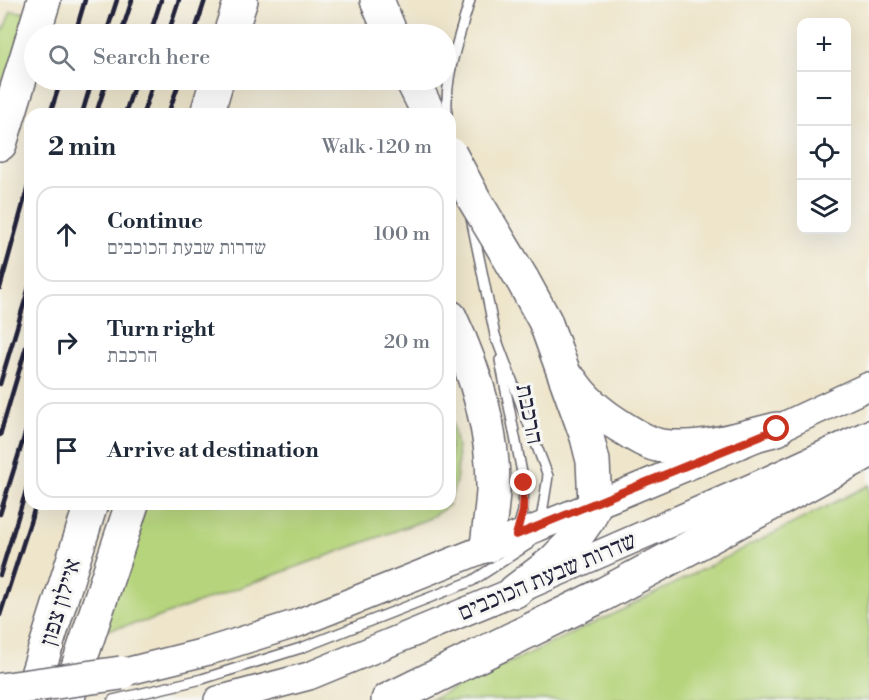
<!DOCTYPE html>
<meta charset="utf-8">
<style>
:root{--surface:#fff;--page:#f2f2f3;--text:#1f2937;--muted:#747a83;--line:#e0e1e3}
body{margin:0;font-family:"Libre Bodoni","Frank Ruhl Libre",serif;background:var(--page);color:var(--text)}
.controls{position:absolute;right:18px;top:18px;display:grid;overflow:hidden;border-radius:12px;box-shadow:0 6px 24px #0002}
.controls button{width:54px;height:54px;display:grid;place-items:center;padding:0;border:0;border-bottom:2px solid var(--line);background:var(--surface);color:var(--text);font:30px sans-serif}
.stop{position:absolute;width:18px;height:18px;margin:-14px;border:4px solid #c8321e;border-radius:50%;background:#fff}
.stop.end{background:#c8321e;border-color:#fff;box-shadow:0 2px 6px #0008}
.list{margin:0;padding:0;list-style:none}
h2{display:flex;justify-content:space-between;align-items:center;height:78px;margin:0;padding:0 24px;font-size:26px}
h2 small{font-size:20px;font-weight:400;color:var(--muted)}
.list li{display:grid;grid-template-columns:39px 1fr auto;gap:18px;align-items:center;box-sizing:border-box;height:96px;margin:0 12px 12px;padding:0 12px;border:2px solid var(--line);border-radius:18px}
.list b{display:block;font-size:22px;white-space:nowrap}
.list p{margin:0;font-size:20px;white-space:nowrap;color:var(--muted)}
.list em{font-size:20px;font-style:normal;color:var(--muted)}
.icon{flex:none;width:33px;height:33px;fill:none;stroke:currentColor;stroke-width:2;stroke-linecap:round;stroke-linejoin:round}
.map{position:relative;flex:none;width:869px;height:700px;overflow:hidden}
.search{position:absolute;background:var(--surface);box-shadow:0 6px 24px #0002;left:24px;top:24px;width:432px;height:66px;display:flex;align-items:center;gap:15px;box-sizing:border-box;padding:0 21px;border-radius:33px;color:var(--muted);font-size:22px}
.panel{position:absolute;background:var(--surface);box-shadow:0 6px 24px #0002;left:24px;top:108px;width:432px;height:402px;border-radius:18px}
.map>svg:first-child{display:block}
.green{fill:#b6d47b;stroke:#6c7b5b;stroke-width:1.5}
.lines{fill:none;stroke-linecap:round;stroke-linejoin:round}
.service-casing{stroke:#69666d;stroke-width:12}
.secondary-casing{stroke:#69666d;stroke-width:30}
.motorway-casing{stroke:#69666d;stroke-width:36}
.service{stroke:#fff;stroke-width:9}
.secondary{stroke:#fff;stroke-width:27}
.motorway{stroke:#fff;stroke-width:33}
.rail{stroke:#22223b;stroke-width:4.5}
.motorway-bridge-casing{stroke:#69666d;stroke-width:36;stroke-linecap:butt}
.motorway-bridge{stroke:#fff;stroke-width:33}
.route{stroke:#c8321e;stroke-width:8}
.labels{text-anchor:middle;stroke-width:6;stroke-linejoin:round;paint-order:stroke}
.street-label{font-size:24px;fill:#22223b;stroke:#f6f6f2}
</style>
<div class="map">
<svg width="869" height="700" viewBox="0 0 869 700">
<rect width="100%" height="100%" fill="#f6f6f2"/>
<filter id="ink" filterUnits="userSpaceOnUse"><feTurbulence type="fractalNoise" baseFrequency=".0167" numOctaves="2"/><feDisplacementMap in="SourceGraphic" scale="12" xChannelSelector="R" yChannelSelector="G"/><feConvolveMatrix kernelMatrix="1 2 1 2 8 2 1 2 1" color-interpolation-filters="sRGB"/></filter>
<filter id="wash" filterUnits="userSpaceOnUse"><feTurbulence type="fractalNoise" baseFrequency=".008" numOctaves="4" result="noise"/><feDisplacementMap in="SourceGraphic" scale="24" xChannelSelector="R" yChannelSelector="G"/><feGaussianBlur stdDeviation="1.35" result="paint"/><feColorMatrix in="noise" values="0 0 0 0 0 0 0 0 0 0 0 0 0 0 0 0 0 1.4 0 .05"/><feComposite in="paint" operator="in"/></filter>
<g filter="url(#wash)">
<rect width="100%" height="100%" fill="#eee5cb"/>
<g class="green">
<path d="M11 11 28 13 0 106V38Z"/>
<path d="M450 409C456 444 464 466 450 501Z"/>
<path d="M869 485V700H429L616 613Z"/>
<path d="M138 504H449L447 507 428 519 151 620 99 632Z"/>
</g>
</g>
<g filter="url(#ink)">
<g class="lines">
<g class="service-casing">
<g id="service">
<path d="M447 114C445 74 459 38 470 0"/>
<path d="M471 218 496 340"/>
<path d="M495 335 548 476 541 520"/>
<path d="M500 360 524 483 523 511 517 532"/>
<path d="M113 700 202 679 301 648 472 581 529 544 531 541"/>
</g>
</g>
<g class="secondary-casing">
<g id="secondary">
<path d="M121 673 209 651 298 623 624 493 777 429 869 386"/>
<path d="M218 700 309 676 515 591 762 483 869 434"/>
</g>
</g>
<g class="motorway-casing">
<g id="motorway">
<path d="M377 0 391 34"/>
<path d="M230 34 241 0"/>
<path d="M412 80 429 114"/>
<path d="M207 114 217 80"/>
<path d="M0 144 44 0"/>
<path d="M450 317C475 370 494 432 493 491 492 509 489 528 487 546"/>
<path d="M572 382C584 400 602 415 620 426 633 434 647 444 662 446 701 451 741 438 777 429"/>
<path d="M515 591 553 562 570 545 589 518 595 504 593 461 587 437 545 321 522 279"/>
<path d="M29 700 91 504"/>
<path d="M67 700 132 504"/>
<path d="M388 700 602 595 869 451"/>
</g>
</g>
<use href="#service" class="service"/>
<use href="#secondary" class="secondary"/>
<use href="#motorway" class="motorway"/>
<g class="rail">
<path d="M75 34 85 0"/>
<path d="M106 34 117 0"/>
<path d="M121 34 132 0"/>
<path d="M150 34 161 0"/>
<path d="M168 34 179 0"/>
<path d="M194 34 205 0"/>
<path d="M50 114 61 80"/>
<path d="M82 114 92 80"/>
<path d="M96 114 107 80"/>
<path d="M125 114 136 80"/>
<path d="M143 114 154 80"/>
<path d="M168 114 180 80"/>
<path d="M0 288 30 179"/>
<path d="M0 384 30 284"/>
<path d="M0 435 30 334"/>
<path d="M0 514 30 418"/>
<path d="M0 575 30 478"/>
<path d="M0 615 36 504"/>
</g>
<g class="motorway-bridge-casing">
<g id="motorway-bridge">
<path d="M450 154 474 199 522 279"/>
<path d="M0 690 121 673"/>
</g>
</g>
<use href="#motorway-bridge" class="motorway-bridge"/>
</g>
</g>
<g class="lines" filter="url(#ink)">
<path class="route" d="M524 483 523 511 516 535 777 429"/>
</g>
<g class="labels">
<g class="street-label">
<text transform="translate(530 414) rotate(79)" y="8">הרכבת</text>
<text transform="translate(547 576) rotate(-23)" y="8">שדרות שבעת הכוכבים</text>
<text transform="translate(60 602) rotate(-73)" y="8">איילון צפון</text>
</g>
</g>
</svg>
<div class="controls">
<button>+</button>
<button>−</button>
<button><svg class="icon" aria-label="locate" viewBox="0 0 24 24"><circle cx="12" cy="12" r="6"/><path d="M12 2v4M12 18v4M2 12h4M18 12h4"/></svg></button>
<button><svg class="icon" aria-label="layers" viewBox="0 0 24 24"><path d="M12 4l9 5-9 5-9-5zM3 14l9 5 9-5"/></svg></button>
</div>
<div class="stop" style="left:777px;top:429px"></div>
<div class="stop end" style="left:524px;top:483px"></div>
<div class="search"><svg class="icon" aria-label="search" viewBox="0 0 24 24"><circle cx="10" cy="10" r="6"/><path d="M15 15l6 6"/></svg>Search here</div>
<section class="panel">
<h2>2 min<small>Walk · 120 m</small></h2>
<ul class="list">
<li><svg class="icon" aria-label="ahead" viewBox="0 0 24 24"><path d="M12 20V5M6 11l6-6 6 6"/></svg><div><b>Continue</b><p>שדרות שבעת הכוכבים</p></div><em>100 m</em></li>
<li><svg class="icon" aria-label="right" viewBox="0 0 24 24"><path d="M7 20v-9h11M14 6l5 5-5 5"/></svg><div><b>Turn right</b><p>הרכבת</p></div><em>20 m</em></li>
<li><svg class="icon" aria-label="arrive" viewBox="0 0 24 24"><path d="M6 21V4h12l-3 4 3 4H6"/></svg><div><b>Arrive at destination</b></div></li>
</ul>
</section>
</div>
